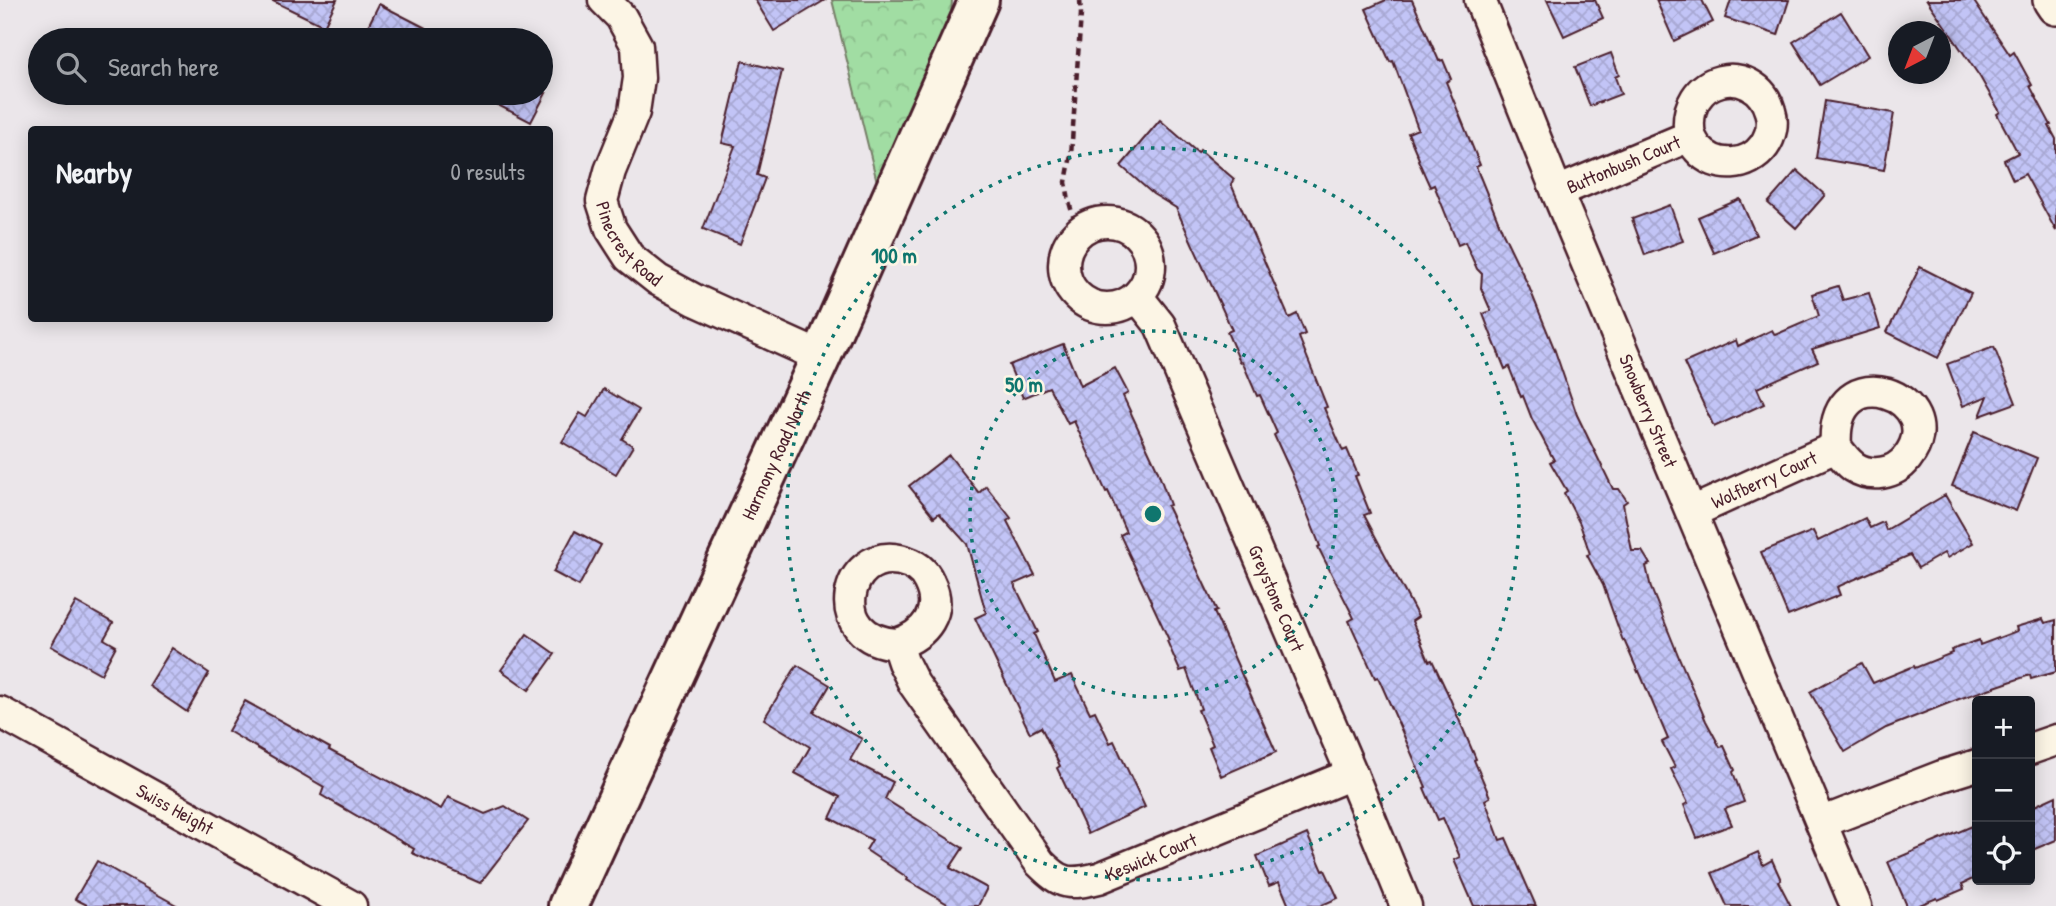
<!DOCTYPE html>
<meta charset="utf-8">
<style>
:root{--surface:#171b24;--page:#20242c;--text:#f1f3f6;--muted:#9ea1a6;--line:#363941}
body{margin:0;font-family:"Patrick Hand",sans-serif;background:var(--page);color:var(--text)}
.controls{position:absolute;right:21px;bottom:21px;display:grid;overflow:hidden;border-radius:7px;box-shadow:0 4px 18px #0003}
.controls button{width:63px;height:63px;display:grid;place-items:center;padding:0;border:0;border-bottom:2px solid var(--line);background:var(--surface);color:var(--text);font:35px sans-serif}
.compass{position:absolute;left:1888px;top:21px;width:63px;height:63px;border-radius:50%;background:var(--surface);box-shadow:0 4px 18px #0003;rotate:222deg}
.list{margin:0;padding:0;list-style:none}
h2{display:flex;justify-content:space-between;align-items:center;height:91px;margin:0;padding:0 28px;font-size:30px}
h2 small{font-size:23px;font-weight:400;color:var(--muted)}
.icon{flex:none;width:38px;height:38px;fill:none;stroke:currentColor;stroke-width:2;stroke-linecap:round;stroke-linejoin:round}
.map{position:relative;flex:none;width:2056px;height:906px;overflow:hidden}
.search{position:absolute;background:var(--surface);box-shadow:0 4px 18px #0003;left:28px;top:28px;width:525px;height:77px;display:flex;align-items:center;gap:18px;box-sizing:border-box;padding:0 24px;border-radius:38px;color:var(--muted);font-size:26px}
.panel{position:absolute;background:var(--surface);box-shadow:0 4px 18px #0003;left:28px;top:126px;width:525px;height:196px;border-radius:7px}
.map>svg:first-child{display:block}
.forest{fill:url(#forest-crowns);stroke:#767e67;stroke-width:2}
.building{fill:url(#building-cross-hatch);stroke:#4a1f2b;stroke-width:2}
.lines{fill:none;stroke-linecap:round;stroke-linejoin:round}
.minor-casing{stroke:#4a1f2b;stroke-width:35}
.tertiary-casing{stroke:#4a1f2b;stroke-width:42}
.secondary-casing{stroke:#4a1f2b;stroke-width:44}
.path{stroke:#4a1f2b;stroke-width:4.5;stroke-dasharray:7 5;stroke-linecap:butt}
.minor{stroke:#fcf5e5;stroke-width:30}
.tertiary{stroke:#fcf5e5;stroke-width:37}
.secondary{stroke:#fcf5e5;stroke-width:38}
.ring{fill:none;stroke:#0f766e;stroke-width:3.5;stroke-dasharray:3.5 7}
.labels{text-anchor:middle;stroke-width:5;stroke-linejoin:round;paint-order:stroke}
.street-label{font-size:19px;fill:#4a1f2b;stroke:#fcf5e5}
.centre{fill:#0f766e;stroke:#fcf5e5;stroke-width:3.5}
.ring-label{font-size:21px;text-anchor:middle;font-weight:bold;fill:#0f766e;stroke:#fcf5e5;stroke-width:5;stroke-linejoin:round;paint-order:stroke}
</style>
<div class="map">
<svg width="2056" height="906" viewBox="0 0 2056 906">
<defs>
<pattern id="forest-crowns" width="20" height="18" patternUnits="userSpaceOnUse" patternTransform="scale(1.75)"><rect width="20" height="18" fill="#a1dda3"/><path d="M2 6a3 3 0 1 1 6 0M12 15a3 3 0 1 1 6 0" fill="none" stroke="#8cbd8c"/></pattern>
<pattern id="building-cross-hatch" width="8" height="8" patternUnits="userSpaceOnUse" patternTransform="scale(1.75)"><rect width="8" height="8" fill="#c2c4f6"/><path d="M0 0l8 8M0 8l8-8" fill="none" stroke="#a8a8d3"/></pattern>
</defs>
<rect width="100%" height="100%" fill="#ebe6ea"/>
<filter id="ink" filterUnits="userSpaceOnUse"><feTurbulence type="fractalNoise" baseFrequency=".0143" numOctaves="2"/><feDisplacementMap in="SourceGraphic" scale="14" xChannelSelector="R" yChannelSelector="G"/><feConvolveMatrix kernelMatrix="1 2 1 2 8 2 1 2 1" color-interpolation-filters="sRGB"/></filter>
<g filter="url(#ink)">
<path class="forest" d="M832 0H952L945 103 877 182Z"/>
<g class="building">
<path d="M271 0H337L324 26Z"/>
<path d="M755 0H825L774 31Z"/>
<path d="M1386 0H1412L1439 61 1443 60 1451 79 1446 82 1480 165 1476 167 1503 233 1529 287 1554 348 1577 415 1613 489H1619L1627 501 1623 504 1632 551H1642L1650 564 1646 566 1651 588 1678 655 1706 721 1720 747 1724 746 1735 770 1733 772 1744 802 1725 809 1732 825 1697 838 1684 805 1688 803 1671 769 1675 767 1662 742 1668 739 1639 671 1638 672 1624 640 1623 641 1603 585 1587 555 1590 554 1580 524 1564 493 1567 491 1550 462 1554 460 1532 419 1523 396 1521 397 1509 367 1505 369 1494 342 1483 314 1491 311 1481 288 1482 274 1477 269 1465 242 1458 245 1434 185 1430 187 1418 160 1419 159 1408 133 1418 129 1393 61 1390 62 1366 9Z"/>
<path d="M1547 0H1595L1603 18 1564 36Z"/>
<path d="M1656 0H1702L1713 22 1674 41Z"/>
<path d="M1731 0H1789L1778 35 1725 18Z"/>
<path d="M1927 0H1973L2010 55 2014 52 2032 85 2030 86 2051 125 2049 126 2056 139V231L2025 174 2013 180 2004 160 2018 153 1997 114 2000 112 1980 77Z"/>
<path d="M379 4 449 40H361Z"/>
<path d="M1841 12 1868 56 1820 85 1793 42Z"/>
<path d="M1611 53 1619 75 1615 77 1621 94 1590 106 1575 67Z"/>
<path d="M742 61 782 71 757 175 765 178 740 244 703 229 735 146 722 143Z"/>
<path d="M475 93H546L531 122Z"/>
<path d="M1825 101 1894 113 1884 170 1816 158Z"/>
<path d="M1160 120 1198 153 1200 150 1234 179 1231 184 1289 318 1297 314 1305 334 1299 337 1327 407 1324 408 1343 451 1347 449 1358 475 1355 476 1370 513 1364 515 1418 617 1412 621 1429 661 1432 660 1448 694 1476 759 1474 760 1490 797 1485 800 1500 840 1506 838 1536 906H1474L1454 860 1460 857 1443 818 1438 820 1424 788 1426 787 1394 713 1378 677 1375 678 1349 621 1354 618 1318 547 1320 546 1291 472 1274 435 1277 433 1260 395 1257 396 1242 361 1240 362 1227 332 1232 330 1176 208 1153 194 1121 166Z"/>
<path d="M1797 170 1825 195 1796 228 1768 203Z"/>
<path d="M1740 199 1756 235 1714 253 1698 217Z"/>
<path d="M1670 205 1683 241 1645 255 1632 219Z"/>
<path d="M1920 267 1971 293 1938 358 1887 332Z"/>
<path d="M1838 286 1843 300 1869 293 1880 328 1812 349 1818 361 1757 388 1764 404 1714 427 1684 363 1736 340 1738 346 1772 330 1775 335 1819 316 1812 294Z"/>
<path d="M1063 344 1080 386 1115 368 1128 393 1123 396 1157 469 1170 505 1167 506 1217 611 1214 612 1276 752 1221 776 1209 747 1213 745 1198 710 1201 709 1186 669 1180 671 1167 641 1169 640 1120 535 1126 532 1108 491 1106 492 1074 421 1068 424 1049 387 1023 398 1009 365Z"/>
<path d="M1994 347 2016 403 1980 416 1988 396 1963 406 1947 364Z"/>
<path d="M604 389 639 410 622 439 633 446 616 474 562 442 580 413 587 417Z"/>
<path d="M1974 432 2037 458 2016 511 1952 486Z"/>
<path d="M949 455 979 493 986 486 1011 518 1007 521 1035 575 1014 584 1038 632 1034 634 1055 682 1072 675 1090 713 1095 711 1110 743 1114 741 1145 807 1088 834 1057 768 1060 766 1041 727 1030 733 975 618 986 613 967 544 939 513 934 517 909 486Z"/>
<path d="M1945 495 1973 543 1947 558 1944 553 1918 568 1910 555 1837 587 1840 595 1788 616 1761 552 1813 531 1818 541 1865 518 1870 528 1883 522 1886 530Z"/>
<path d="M575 531 601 545 579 586 553 572Z"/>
<path d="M76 602 113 623 104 639 116 646 101 674 51 646Z"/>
<path d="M2043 619 2045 623 2056 620V672L2031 679 2030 675 1959 699 1886 728 1845 752 1810 692 1862 663 1873 683 1914 666 1915 668 1952 653 1951 650 1979 640 1980 645 2017 631 2016 627Z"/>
<path d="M527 634 555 654 529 690 501 670Z"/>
<path d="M172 648 209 673 187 712 149 686Z"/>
<path d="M797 665 830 685 814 712 862 739 850 760 893 782 885 799 963 848 950 868 987 888 978 906H951L907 880 908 878 866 850 872 840 830 818 840 797 795 773 810 747 764 719Z"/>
<path d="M245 701 330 748 329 750 441 809 448 797 485 814 505 806 528 821 480 883 412 853 414 849 321 795 324 787 228 731Z"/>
<path d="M2056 796V840L2030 851V808Z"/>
<path d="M1977 824V877L1962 884 1964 889 1938 900 1937 898 1917 906H1907L1888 862Z"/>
<path d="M1307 834 1323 871 1325 870 1338 898 1320 906H1289L1279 882 1269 886 1257 856Z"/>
<path d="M1758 852 1763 865 1772 860 1781 880 1778 881 1791 906H1727L1712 873Z"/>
<path d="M97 861 178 906H89L75 899Z"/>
</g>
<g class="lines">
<g class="minor-casing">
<g id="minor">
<path id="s1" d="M604 0 621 17 637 46 639 78 634 112 610 171 602 201 611 229 629 257 658 280 695 300 821 357"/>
<path id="s2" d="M1480 0 1557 192 1856 906"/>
<path id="s3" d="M1557 192 1690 136C1679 74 1755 60 1770 111 1774 123 1771 136 1764 146 1749 167 1716 170 1698 149 1695 146 1692 140 1690 136"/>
<circle cx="1107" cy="265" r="43"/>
<path id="s4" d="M1137 296 1160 325 1352 774 1406 906"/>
<path id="s5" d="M1692 512 1836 447C1829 350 1954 398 1907 458 1895 474 1871 478 1854 467 1847 462 1841 454 1836 447"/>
<path id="s6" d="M897 644C925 635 944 612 929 582 924 570 913 563 900 560 844 548 825 640 897 644L903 662 914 684 1040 863C1062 885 1069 885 1099 878L1352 774"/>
<path id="s7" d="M0 712 351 906"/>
<path d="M2030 749 2056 740"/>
<path d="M1823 822 1942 776 1977 765"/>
</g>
</g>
<g class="tertiary-casing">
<path id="tertiary" d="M2052 0 2056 6"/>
</g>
<g class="secondary-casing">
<g id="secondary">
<path id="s8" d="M568 906 821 357 979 0"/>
</g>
</g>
<path class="path" d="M1078 233 1069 202 1066 182 1071 155 1081 14 1080 0"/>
<use href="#minor" class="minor"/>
<use href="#tertiary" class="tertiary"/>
<use href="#secondary" class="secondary"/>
</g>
</g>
<g class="ring">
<circle cx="1153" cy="514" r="183"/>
<circle cx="1153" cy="514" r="366"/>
</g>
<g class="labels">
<g class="street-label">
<text dy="7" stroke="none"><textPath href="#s3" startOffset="72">Buttonbush Court</textPath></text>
<text dy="7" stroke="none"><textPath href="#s1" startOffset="270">Pinecrest Road</textPath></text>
<text dy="7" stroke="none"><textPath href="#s2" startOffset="444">Snowberry Street</textPath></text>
<text dy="7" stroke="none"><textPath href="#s8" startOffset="497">Harmony Road North</textPath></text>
<text dy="7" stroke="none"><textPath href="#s5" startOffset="79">Wolfberry Court</textPath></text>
<text dy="7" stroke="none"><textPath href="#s4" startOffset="334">Greystone Court</textPath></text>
<text dy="7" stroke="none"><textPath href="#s7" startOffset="200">Swiss Height</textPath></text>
<text dy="7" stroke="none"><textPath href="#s6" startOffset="648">Keswick Court</textPath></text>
</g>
</g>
<circle cx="1153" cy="514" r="10" class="centre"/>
<g class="ring-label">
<text x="894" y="263">100 m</text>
<text x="1024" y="392">50 m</text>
</g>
</svg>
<div class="controls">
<button>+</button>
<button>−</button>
<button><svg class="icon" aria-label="locate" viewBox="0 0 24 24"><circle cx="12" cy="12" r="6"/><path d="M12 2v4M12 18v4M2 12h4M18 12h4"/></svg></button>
</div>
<svg class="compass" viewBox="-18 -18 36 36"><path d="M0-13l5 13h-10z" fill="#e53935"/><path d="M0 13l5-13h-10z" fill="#9ea1a6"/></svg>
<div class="search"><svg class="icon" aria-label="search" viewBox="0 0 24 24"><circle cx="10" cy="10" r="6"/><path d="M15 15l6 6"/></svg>Search here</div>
<section class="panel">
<h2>Nearby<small>0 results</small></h2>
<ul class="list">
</ul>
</section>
</div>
